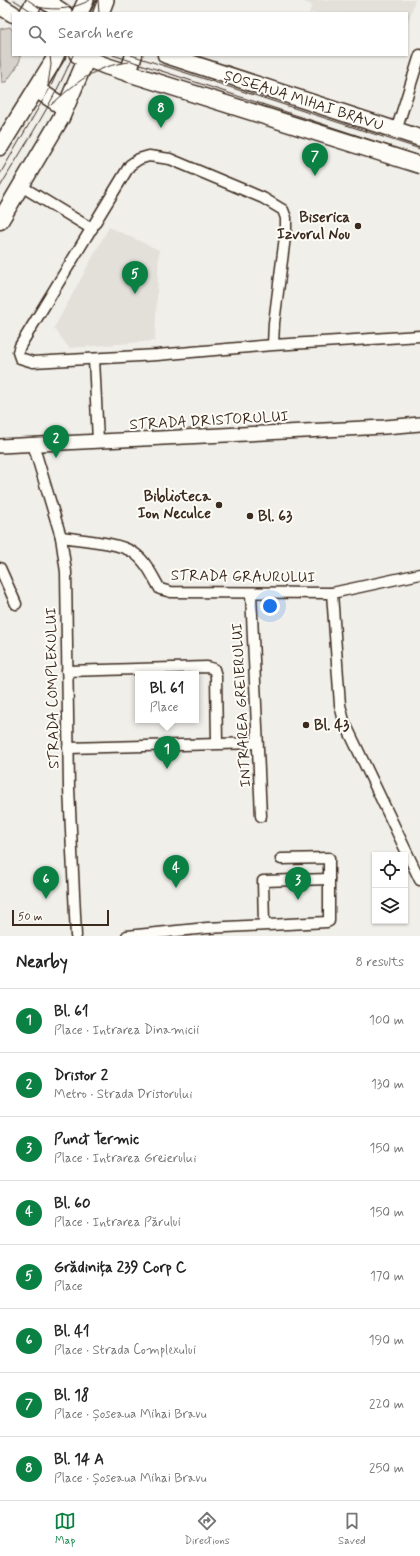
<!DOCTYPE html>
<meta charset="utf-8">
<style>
:root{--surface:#fff;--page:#f2f2f2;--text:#222;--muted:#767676;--line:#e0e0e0;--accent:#0b8043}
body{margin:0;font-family:Mynerve,sans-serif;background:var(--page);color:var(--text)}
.controls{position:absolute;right:12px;bottom:12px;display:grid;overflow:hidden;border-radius:0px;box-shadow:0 1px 3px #0004}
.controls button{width:36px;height:36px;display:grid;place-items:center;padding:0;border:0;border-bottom:1px solid var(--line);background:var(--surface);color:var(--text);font:20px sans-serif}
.scale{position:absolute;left:12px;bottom:10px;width:97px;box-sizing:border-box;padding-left:4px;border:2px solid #3b2a1e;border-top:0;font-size:11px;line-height:14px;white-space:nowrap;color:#3b2a1e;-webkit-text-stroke:3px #fdfcf7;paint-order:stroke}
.you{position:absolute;left:270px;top:606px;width:14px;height:14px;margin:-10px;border:3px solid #fff;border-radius:50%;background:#1a73e8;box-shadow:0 0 0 6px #1a73e833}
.badge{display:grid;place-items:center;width:26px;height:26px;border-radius:50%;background:var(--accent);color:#fff;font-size:13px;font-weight:700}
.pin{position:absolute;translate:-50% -33px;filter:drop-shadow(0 1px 2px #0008)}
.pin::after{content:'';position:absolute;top:21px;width:14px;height:12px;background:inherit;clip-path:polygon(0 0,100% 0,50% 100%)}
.popup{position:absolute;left:135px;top:671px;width:64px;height:52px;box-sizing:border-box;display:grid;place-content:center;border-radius:0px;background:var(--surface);filter:drop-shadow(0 1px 3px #0005);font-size:13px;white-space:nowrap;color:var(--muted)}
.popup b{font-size:15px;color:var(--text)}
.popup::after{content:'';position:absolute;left:50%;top:100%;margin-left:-8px;border:8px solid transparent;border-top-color:var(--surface)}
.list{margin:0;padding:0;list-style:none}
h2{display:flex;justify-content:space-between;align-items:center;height:52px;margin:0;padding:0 16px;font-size:17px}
h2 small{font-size:13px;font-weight:400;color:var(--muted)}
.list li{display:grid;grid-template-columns:26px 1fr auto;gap:12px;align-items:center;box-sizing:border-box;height:64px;padding:0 16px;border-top:1px solid var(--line)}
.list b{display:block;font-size:15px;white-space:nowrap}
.list p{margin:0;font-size:13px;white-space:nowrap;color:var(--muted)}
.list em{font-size:13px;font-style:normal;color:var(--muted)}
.icon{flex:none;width:22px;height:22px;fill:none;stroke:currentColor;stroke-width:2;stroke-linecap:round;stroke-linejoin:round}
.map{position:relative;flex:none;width:420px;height:936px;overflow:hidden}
.search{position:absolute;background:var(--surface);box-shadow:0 1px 3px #0004;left:12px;right:12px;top:12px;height:44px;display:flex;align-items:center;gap:10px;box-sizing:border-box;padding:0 14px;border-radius:0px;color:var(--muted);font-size:15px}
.sheet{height:564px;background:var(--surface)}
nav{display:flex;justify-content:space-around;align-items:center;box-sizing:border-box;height:56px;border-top:1px solid var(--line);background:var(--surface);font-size:11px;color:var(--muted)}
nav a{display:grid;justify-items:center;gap:2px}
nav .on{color:var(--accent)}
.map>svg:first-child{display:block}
.built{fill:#e3e0da}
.green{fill:#d7d2cc;stroke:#897e75}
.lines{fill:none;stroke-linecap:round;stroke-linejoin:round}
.minor-casing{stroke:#3b2a1e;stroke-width:13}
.tertiary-casing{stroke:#3b2a1e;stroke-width:16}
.secondary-casing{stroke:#3b2a1e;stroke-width:18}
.primary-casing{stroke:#3b2a1e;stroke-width:19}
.minor{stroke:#fdfcf7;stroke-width:10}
.tertiary{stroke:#fdfcf7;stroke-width:13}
.secondary{stroke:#fdfcf7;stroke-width:15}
.primary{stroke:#fdfcf7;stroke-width:16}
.tram{stroke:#3b2a1e;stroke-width:1}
.poi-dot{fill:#3b2a1e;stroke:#fdfcf7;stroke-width:1.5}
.labels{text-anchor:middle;stroke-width:4;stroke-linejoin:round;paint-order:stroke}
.street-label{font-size:15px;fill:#3b2a1e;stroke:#fdfcf7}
.poi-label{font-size:15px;font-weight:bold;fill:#3b2a1e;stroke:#fdfcf7;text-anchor:end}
</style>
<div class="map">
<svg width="420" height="936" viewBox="0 0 420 936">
<rect width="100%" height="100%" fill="#f1efea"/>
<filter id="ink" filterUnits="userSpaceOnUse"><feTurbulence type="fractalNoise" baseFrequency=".025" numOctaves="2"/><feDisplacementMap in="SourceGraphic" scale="8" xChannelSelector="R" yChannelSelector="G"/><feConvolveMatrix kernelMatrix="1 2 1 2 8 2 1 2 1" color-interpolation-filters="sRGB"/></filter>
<g filter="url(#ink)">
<g class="built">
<path d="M298 0H415L407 27V13H309L312 5Z"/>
<path d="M109 227 159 250 155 341 69 348 54 328Z"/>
</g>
<path class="green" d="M10 27 13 31V55H20V60L16 68 6 82H2L0 58V29Z"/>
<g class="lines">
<g class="minor-casing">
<g id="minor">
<path d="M396 131 420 55"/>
<path d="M21 186 92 229"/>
<path d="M273 345 274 323 286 229V218L283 210 263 198 170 159 149 156 139 159 130 165 20 346 18 352 20 358 33 362 157 355 273 345 420 336"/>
<path d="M94 359 98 441"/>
<path d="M33 444 61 537 66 572 69 788 76 936"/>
<path d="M61 537C80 540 119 542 134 553 146 561 153 577 160 589L171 592 332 593 420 574"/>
<path d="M0 568 16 604"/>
<path d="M251 593 261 816"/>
<path d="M332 593 340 705 344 721 420 880"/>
<path d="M67 671 207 667 214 669 216 676 217 743"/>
<path d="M68 748 257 743"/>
<path d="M264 924 263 881 329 879"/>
<path d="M127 936 207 928 327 922 329 921V858L281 859"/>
</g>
</g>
<g class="tertiary-casing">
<path id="tertiary" d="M0 446 385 427 420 424"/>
</g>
<g class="secondary-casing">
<g id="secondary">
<path d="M80 13 86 0"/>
<path d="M101 13 106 0"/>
</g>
</g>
<g class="primary-casing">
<g id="primary">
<path d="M44 0 64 13"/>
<path d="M0 6 13 14"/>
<path d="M28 13 36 0"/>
<path d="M78 55 106 66 420 165"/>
<path d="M166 55 420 138"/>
<path d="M128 73 134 55"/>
<path d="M36 89 65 108"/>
<path d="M0 147 57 55"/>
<path d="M0 221 61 118 88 55"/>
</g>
</g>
<use href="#minor" class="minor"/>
<use href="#tertiary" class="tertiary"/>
<use href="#secondary" class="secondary"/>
<use href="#primary" class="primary"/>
<g class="tram">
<path d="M14 0 34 13"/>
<path d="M28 0 43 10"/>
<path d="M98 0 99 13"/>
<path d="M38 7C56 11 74 9 90 0"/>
<path d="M90 13 96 0"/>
<path d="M113 55 420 156"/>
<path d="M131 55 420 149"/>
<path d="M48 84 51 65 50 55"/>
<path d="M51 105C76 83 94 66 129 62"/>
<path d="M0 174 50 88 65 55"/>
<path d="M0 187C25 144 54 102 73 55"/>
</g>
</g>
</g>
<g class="poi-dot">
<circle cx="358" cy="226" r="4"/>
<circle cx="219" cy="505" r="4"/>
<circle cx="250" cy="516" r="4"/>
<circle cx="306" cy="725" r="4"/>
</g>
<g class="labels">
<g class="street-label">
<text transform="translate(304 100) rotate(18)" y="5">ȘOSEAUA MIHAI BRAVU</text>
<text transform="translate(209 420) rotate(-3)" y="5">STRADA DRISTORULUI</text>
<text transform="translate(243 576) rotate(1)" y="5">STRADA GRAURULUI</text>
<text transform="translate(52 688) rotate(-91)" y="5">STRADA COMPLEXULUI</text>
<text transform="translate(241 705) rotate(-93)" y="5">INTRAREA GREIERULUI</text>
</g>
<g class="poi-label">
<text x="350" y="222">Biserica<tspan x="350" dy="17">Izvorul Nou</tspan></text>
<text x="211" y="501">Biblioteca<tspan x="211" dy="17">Ion Neculce</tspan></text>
<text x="258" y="521" text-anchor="start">Bl. 63</text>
<text x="314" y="730" text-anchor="start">Bl. 43</text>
</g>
</g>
</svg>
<div class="controls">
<button><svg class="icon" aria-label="locate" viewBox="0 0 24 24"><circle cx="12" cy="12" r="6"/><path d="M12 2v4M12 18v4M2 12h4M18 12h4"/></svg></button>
<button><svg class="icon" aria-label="layers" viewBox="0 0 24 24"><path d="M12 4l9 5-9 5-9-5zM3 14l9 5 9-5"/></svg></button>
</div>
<div class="scale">50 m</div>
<div class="you"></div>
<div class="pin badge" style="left:167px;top:769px">1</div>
<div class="popup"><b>Bl. 61</b>Place</div>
<div class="pin badge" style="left:56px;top:458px">2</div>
<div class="pin badge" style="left:298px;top:900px">3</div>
<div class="pin badge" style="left:176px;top:888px">4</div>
<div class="pin badge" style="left:135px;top:294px">5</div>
<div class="pin badge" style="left:46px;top:899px">6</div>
<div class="pin badge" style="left:315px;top:176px">7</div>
<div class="pin badge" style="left:161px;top:128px">8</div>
<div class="search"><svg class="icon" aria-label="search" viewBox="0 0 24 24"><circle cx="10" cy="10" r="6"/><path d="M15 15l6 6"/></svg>Search here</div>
</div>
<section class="sheet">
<h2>Nearby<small>8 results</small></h2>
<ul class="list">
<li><span class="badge">1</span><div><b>Bl. 61</b><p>Place · Intrarea Dinamicii</p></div><em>100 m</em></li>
<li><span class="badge">2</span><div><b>Dristor 2</b><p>Metro · Strada Dristorului</p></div><em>130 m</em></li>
<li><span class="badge">3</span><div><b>Punct Termic</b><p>Place · Intrarea Greierului</p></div><em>150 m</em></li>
<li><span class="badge">4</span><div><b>Bl. 60</b><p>Place · Intrarea Părului</p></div><em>150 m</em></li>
<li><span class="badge">5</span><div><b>Grădinița 239 Corp C</b><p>Place</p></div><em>170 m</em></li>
<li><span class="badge">6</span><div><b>Bl. 41</b><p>Place · Strada Complexului</p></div><em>190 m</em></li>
<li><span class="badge">7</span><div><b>Bl. 18</b><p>Place · Șoseaua Mihai Bravu</p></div><em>220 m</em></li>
<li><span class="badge">8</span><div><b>Bl. 14 A</b><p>Place · Șoseaua Mihai Bravu</p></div><em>250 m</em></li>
</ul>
</section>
<nav>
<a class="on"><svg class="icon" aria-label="map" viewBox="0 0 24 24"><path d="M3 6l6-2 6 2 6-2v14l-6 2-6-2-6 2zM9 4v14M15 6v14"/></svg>Map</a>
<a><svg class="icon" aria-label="directions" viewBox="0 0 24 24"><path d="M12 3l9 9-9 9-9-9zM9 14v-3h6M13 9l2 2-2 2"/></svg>Directions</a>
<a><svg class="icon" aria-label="saved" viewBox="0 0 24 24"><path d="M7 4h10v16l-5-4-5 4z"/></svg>Saved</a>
</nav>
